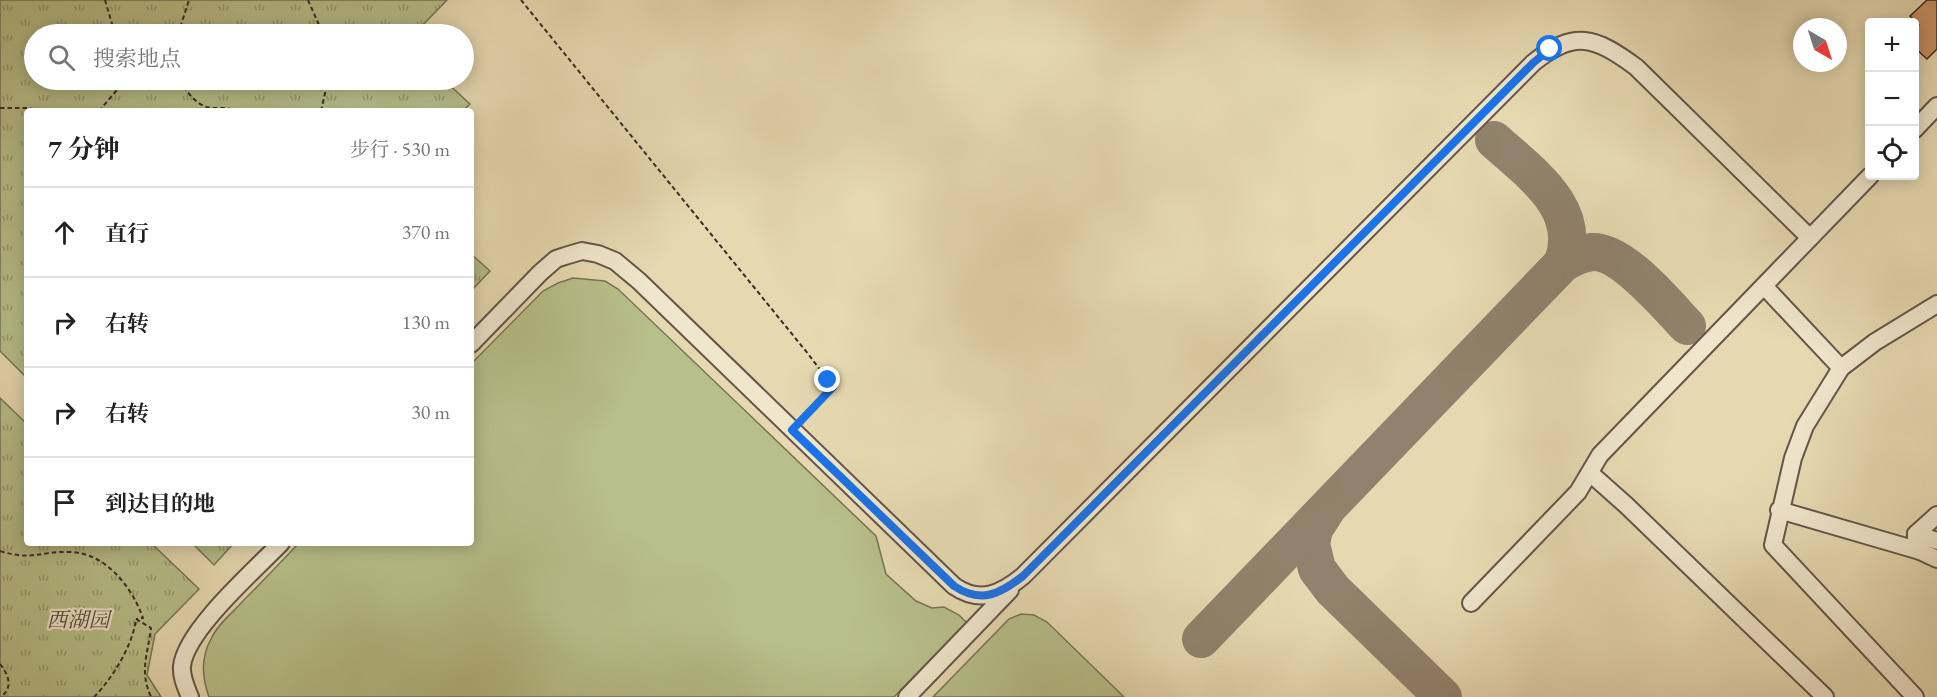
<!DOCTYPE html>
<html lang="zh">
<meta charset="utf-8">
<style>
:root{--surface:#fff;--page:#f6f6f6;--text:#222;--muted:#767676;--line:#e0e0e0}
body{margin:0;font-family:"EB Garamond","Noto Serif SC",serif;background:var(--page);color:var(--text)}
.controls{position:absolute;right:18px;top:18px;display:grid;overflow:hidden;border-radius:6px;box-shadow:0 3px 15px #0003}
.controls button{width:54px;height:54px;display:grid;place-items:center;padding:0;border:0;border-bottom:2px solid var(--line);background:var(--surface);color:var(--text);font:30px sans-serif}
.compass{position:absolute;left:1793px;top:18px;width:54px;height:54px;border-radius:50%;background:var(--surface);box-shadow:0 3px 15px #0003;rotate:141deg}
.stop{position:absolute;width:18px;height:18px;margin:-14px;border:4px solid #1a73e8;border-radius:50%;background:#fff}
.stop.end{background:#1a73e8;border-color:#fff;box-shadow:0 2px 6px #0008}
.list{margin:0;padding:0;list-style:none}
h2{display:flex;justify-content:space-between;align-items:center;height:78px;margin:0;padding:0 24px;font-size:26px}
h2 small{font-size:20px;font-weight:400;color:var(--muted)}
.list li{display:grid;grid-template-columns:39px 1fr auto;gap:18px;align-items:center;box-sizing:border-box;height:90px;padding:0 24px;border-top:2px solid var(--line)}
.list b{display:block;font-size:22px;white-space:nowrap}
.list em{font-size:20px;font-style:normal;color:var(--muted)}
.icon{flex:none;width:33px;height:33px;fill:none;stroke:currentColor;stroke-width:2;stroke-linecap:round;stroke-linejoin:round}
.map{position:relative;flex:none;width:1937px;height:697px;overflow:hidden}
.search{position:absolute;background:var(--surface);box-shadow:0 3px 15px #0003;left:24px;top:24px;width:450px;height:66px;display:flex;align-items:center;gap:15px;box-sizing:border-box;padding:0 21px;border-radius:33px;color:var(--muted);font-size:22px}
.panel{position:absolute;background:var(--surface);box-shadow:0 3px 15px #0003;left:24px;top:108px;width:450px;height:438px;border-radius:6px}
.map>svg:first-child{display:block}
.grass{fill:#b7bf8a;stroke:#787558;stroke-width:1.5}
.park{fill:url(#park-tufts);stroke:#787558;stroke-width:1.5}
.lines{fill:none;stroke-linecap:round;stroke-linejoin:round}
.taxiway{stroke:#90826c;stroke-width:38}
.building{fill:#ca9467;stroke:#3a2b26;stroke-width:1.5}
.minor-casing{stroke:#655649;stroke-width:20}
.path{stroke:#3a2b26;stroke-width:2;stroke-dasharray:4.5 3;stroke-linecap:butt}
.minor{stroke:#efe6cc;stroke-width:16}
.route{stroke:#1a73e8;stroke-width:8}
.labels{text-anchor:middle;stroke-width:4.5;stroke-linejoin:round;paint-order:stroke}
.park-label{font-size:21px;font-style:italic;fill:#53493a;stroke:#efe6cc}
</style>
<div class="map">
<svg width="1937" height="697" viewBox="0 0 1937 697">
<defs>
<pattern id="park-tufts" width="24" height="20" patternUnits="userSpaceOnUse" patternTransform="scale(1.5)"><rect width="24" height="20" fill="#b7bf8a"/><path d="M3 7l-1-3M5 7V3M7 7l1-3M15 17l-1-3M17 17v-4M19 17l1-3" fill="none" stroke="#969b71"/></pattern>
</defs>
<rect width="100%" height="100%" fill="#e6d9b1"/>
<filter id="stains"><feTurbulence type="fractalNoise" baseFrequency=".00333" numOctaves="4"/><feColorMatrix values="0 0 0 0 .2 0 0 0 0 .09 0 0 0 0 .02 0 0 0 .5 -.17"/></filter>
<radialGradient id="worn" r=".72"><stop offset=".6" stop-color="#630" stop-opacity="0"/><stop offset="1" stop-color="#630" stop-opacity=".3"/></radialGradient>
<g class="grass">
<path d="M573 278 605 281 618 289 876 536 886 574 916 601 932 608 944 607 959 615 967 623 894 697H209C202 678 201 657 211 639 217 625 231 614 241 603 261 583 280 563 299 543H471V364L543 291 558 283Z"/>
<path d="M1021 614 1034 615 1047 622 1124 697H933L1009 619Z"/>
</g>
<g class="park">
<path d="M0 0H447L414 34H34V80H444L470 104 463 111H27V378L0 351Z"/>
<path d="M471 254 490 271 471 291Z"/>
<path d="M0 398 27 424V543H151L199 589 155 634 147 675 161 697H0Z"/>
<path d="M192 543H234L214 565Z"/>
</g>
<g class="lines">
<g class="taxiway">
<path d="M1494 140C1529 172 1585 209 1562 264"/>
<path d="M1325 512 1314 529 1311 544 1317 569 1333 590 1443 697"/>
<path d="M1201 639 1562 264C1571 258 1582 253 1592 252 1622 250 1667 305 1687 326"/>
</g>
</g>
<path class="building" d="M1927 0H1937V49L1927 59 1914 47V29L1919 25 1910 16Z"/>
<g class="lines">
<g class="minor-casing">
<g id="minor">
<path d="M1914 130 1937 106"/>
<path d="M1764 286 1841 368"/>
<path d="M471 344 540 273 556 259 565 256 582 251 598 254 615 261 639 281 954 586C980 604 1001 594 1023 576L1533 63C1575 29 1595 37 1636 67L1810 238"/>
<path d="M1590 473 1626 505 1825 697"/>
<path d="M1779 510 1920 551 1937 559"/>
<path d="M1916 534 1937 541"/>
<path d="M1920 551 1916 539V534L1937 515"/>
<path d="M1471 603 1578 492 1600 455 1870 176"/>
<path d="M190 697C186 687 181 677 182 666 186 630 255 570 281 543"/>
<path d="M907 697 1010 590"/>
<path d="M1915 697 1773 545 1793 458 1805 426 1841 368 1875 342 1937 304"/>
</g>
</g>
<g class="path">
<path d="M105 0 115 34"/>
<path d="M308 0 323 34"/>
<path d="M521 0 809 355 833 387 804 418"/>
<path d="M178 34 189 0"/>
<path d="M180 80C186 91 197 107 212 108 221 108 227 107 235 111"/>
<path d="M0 108H28L43 111"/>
<path d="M99 111 117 90 130 80"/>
<path d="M321 111 328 80"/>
<path d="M0 551C31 561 41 551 70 552 106 553 132 587 143 618L136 619"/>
<path d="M136 619 151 628C148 654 139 671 151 697"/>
<path d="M0 664C8 674 14 687 1 697"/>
<path d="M94 697C112 679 133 645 136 619"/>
</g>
<use href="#minor" class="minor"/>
</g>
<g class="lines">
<path class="route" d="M828 380 833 387 792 430 954 586C981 604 1000 594 1023 576L1533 63 1550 49"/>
</g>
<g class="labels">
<g class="park-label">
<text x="78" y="627">西湖园</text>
</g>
</g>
<rect width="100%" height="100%" filter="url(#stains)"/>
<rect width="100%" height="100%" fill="url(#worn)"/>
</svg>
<div class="controls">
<button>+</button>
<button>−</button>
<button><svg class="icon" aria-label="locate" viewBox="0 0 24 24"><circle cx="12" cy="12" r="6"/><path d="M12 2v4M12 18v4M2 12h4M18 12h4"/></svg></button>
</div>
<svg class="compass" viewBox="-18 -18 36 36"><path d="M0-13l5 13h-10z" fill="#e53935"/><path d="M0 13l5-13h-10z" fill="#767676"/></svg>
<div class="stop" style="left:1550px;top:49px"></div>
<div class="stop end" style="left:828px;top:380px"></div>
<div class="search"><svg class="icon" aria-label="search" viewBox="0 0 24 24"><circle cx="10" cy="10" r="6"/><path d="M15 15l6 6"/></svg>搜索地点</div>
<section class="panel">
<h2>7 分钟<small>步行 · 530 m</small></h2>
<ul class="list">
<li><svg class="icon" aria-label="ahead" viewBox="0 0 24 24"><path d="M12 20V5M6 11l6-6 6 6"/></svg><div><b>直行</b></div><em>370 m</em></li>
<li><svg class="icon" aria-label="right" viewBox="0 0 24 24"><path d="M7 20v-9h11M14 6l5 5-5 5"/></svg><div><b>右转</b></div><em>130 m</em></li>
<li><svg class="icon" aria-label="right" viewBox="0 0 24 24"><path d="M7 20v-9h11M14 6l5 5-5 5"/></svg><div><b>右转</b></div><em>30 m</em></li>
<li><svg class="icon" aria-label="arrive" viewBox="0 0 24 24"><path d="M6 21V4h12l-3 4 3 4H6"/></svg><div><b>到达目的地</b></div></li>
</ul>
</section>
</div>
